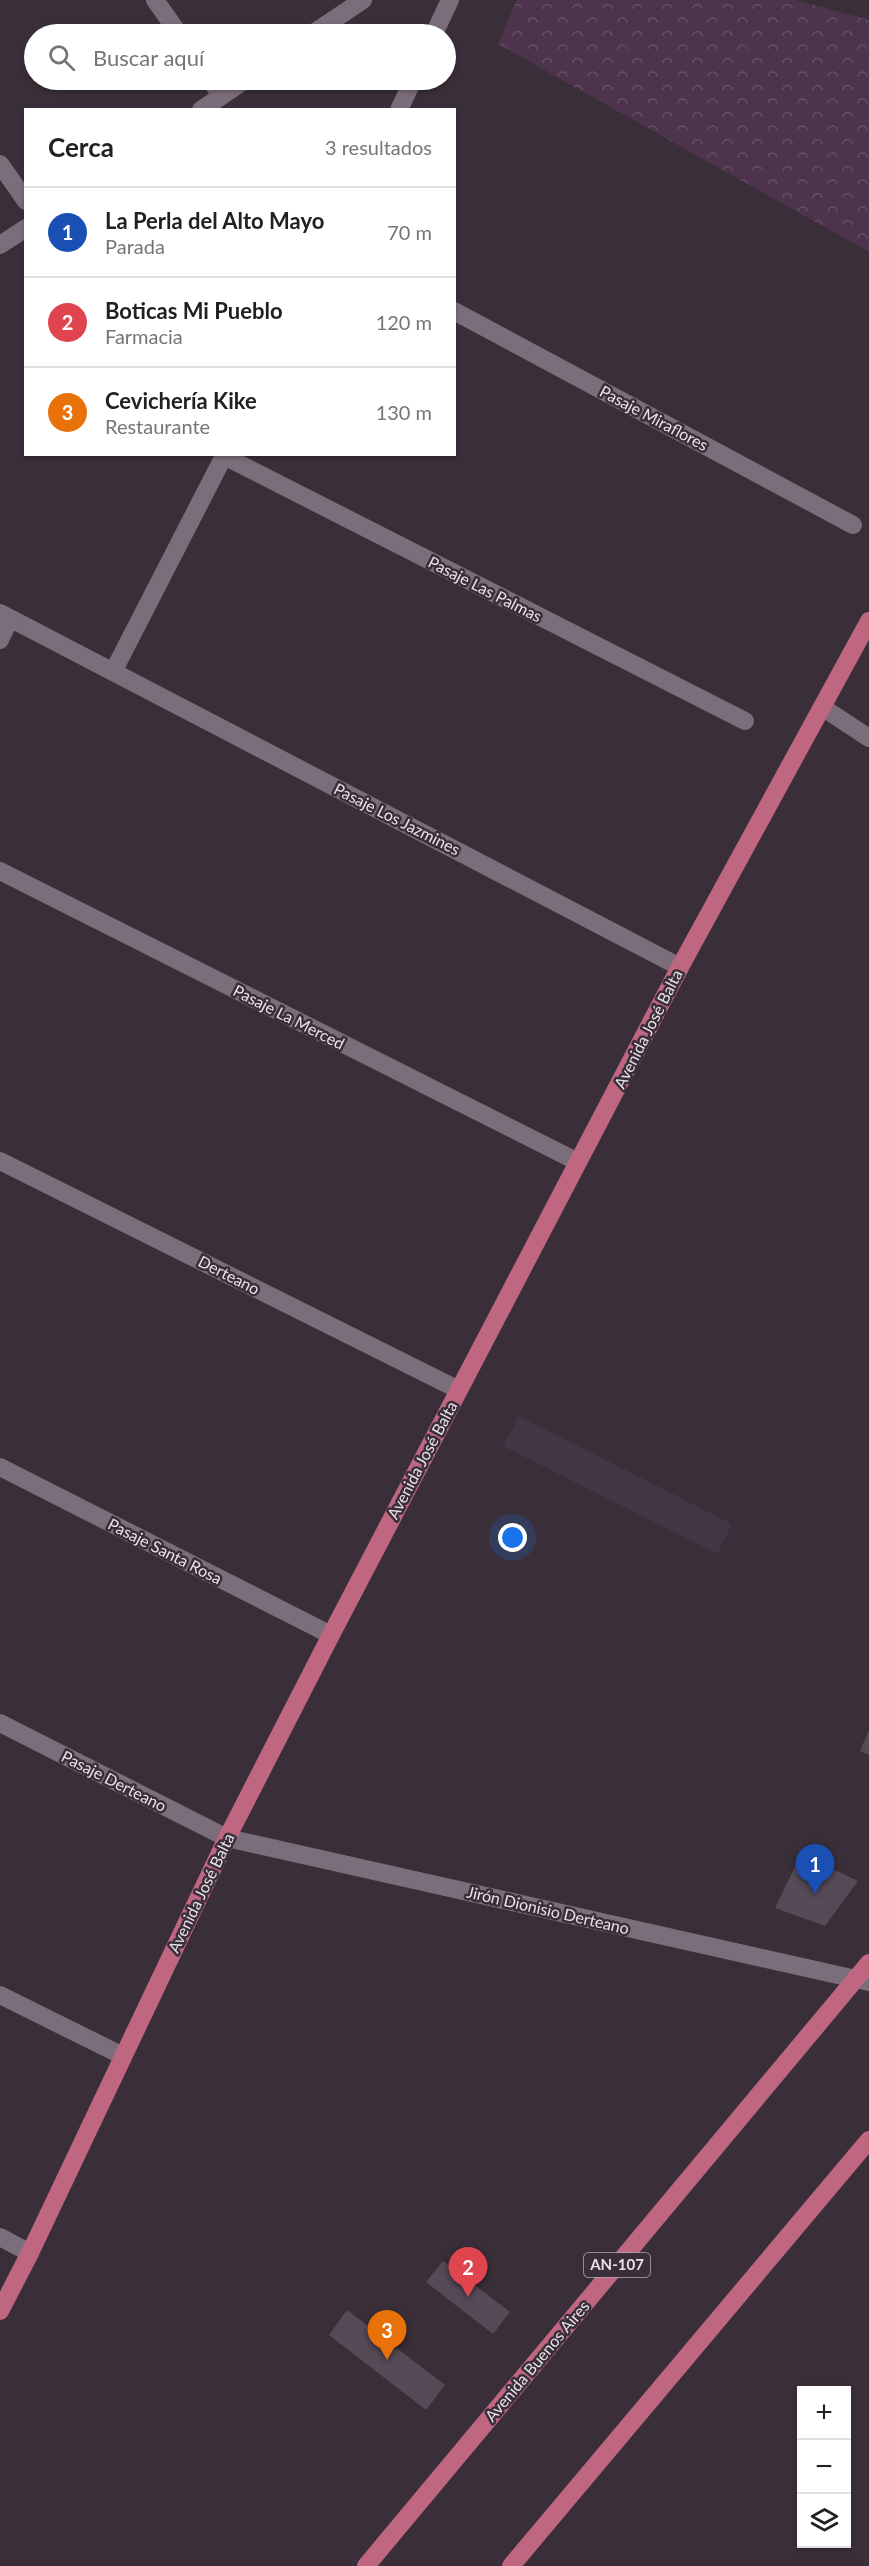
<!DOCTYPE html>
<html lang="es">
<meta charset="utf-8">
<style>
:root{--surface:#fff;--page:#f2f2f2;--text:#202124;--muted:#757577;--line:#e0e0e0;--accent:#636935}
body{margin:0;font-family:Lato,sans-serif;background:var(--page);color:var(--text)}
.controls{position:absolute;right:18px;bottom:18px;display:grid;overflow:hidden;border-radius:0px;box-shadow:0 2px 4px #0004}
.controls button{width:54px;height:54px;display:grid;place-items:center;padding:0;border:0;border-bottom:2px solid var(--line);background:var(--surface);color:var(--text);font:30px sans-serif}
.you{position:absolute;left:513px;top:1538px;width:21px;height:21px;margin:-15px;border:4px solid #fff;border-radius:50%;background:#1a73e8;box-shadow:0 0 0 9px #1a73e833}
.badge{display:grid;place-items:center;width:39px;height:39px;border-radius:50%;background:var(--accent);color:#fff;font-size:20px;font-weight:700}
.pin{position:absolute;translate:-50% -50px;filter:drop-shadow(0 2px 3px #0008)}
.pin::after{content:'';position:absolute;top:32px;width:21px;height:18px;background:inherit;clip-path:polygon(0 0,100% 0,50% 100%)}
.list{margin:0;padding:0;list-style:none}
h2{display:flex;justify-content:space-between;align-items:center;height:78px;margin:0;padding:0 24px;font-size:26px}
h2 small{font-size:20px;font-weight:400;color:var(--muted)}
.list li{display:grid;grid-template-columns:39px 1fr auto;gap:18px;align-items:center;box-sizing:border-box;height:90px;padding:0 24px;border-top:2px solid var(--line)}
.list b{display:block;font-size:22px;white-space:nowrap}
.list p{margin:0;font-size:20px;white-space:nowrap;color:var(--muted)}
.list em{font-size:20px;font-style:normal;color:var(--muted)}
.icon{flex:none;width:33px;height:33px;fill:none;stroke:currentColor;stroke-width:2;stroke-linecap:round;stroke-linejoin:round}
.map{position:relative;flex:none;width:869px;height:2566px;overflow:hidden}
.search{position:absolute;background:var(--surface);box-shadow:0 2px 4px #0004;left:24px;top:24px;width:432px;height:66px;display:flex;align-items:center;gap:15px;box-sizing:border-box;padding:0 21px;border-radius:33px;color:var(--muted);font-size:22px}
.panel{position:absolute;background:var(--surface);box-shadow:0 2px 4px #0004;left:24px;top:108px;width:432px;height:348px;border-radius:0px}
.map>svg:first-child{display:block}
.education{fill:#403646}
.forest{fill:url(#forest-crowns)}
.building{fill:#554b57}
.lines{fill:none;stroke-linecap:round;stroke-linejoin:round}
.minor{stroke:#7b6e7a;stroke-width:18}
.major{stroke:#bf6781;stroke-width:18}
.labels{text-anchor:middle;stroke-width:5;stroke-linejoin:round;paint-order:stroke}
.shield{fill:#3a2f39;stroke:#b4acb4;stroke-width:1.5}
.shield-label{font-size:15px;font-weight:bold;fill:#e9e2e9}
.street-label{font-size:16px;fill:#e9e2e9;stroke:#3a2f39}
</style>
<div class="map">
<svg width="869" height="2566" viewBox="0 0 869 2566">
<defs>
<pattern id="forest-crowns" width="20" height="18" patternUnits="userSpaceOnUse" patternTransform="scale(1.5)"><rect width="20" height="18" fill="#4d334c"/><path d="M2 6a3 3 0 1 1 6 0M12 15a3 3 0 1 1 6 0" fill="none" stroke="#675066"/></pattern>
</defs>
<rect width="100%" height="100%" fill="#3a2f39"/>
<path class="education" d="M519 1416 732 1524 717 1554 503 1446Z"/>
<path class="forest" d="M517 0H795L869 20V252L498 44Z"/>
<g class="building">
<path d="M869 1730V1755L860 1751Z"/>
<path d="M801 1854 858 1881 825 1926 775 1908Z"/>
<path d="M443 2261 510 2312 493 2334 426 2282Z"/>
<path d="M347 2310 445 2385 426 2410 329 2335Z"/>
</g>
<g class="lines">
<g class="minor">
<path d="M155 0 179 34"/>
<path d="M312 34 363 0"/>
<path d="M434 34 450 0"/>
<path d="M210 80 222 96"/>
<path d="M201 110 245 80"/>
<path d="M399 110 413 80"/>
<path d="M0 164 26 201"/>
<path d="M0 245 26 228"/>
<path d="M454 311 853 525"/>
<path d="M224 456 745 721"/>
<path d="M0 613 680 967"/>
<path d="M0 640 10 619"/>
<path d="M113 672 225 454"/>
<path d="M822 707 869 738"/>
<path d="M0 871 578 1162"/>
<path d="M0 1161 459 1390"/>
<path d="M0 1467 331 1635"/>
<path d="M0 1723 227 1838 869 1982"/>
<path d="M0 1995 123 2056"/>
<path d="M0 2237 30 2253"/>
</g>
<g class="major">
<path d="M0 2311 30 2253 227 1838 331 1635 680 967 869 621"/>
<path d="M366 2566 869 1963"/>
<path d="M511 2566 869 2140"/>
</g>
</g>
<g class="labels">
<rect class="shield" x="584" y="2253" width="66" height="24" rx="4.5"/>
<g class="shield-label">
<text x="617" y="2270">AN-107</text>
</g>
<g class="street-label">
<text transform="translate(654 418) rotate(28)" y="6">Pasaje Miraflores</text>
<text transform="translate(485 589) rotate(27)" y="6">Pasaje Las Palmas</text>
<text transform="translate(397 819) rotate(27)" y="6">Pasaje Los Jazmines</text>
<text transform="translate(289 1017) rotate(27)" y="6">Pasaje La Merced</text>
<text transform="translate(648 1029) rotate(-63)" y="6">Avenida José Balta</text>
<text transform="translate(229 1275) rotate(27)" y="6">Derteano</text>
<text transform="translate(422 1460) rotate(-62)" y="6">Avenida José Balta</text>
<text transform="translate(165 1551) rotate(27)" y="6">Pasaje Santa Rosa</text>
<text transform="translate(114 1781) rotate(27)" y="6">Pasaje Derteano</text>
<text transform="translate(201 1893) rotate(-64)" y="6">Avenida José Balta</text>
<text transform="translate(548 1910) rotate(13)" y="6">Jirón Dionisio Derteano</text>
<text transform="translate(537 2361) rotate(-50)" y="6">Avenida Buenos Aires</text>
</g>
</g>
</svg>
<div class="controls">
<button>+</button>
<button>−</button>
<button><svg class="icon" aria-label="layers" viewBox="0 0 24 24"><path d="M12 4l9 5-9 5-9-5zM3 14l9 5 9-5"/></svg></button>
</div>
<div class="you"></div>
<div class="pin badge" style="left:815px;top:1894px;background:#1a4fb4">1</div>
<div class="pin badge" style="left:468px;top:2297px;background:#e0444e">2</div>
<div class="pin badge" style="left:387px;top:2360px;background:#e8710a">3</div>
<div class="search"><svg class="icon" aria-label="search" viewBox="0 0 24 24"><circle cx="10" cy="10" r="6"/><path d="M15 15l6 6"/></svg>Buscar aquí</div>
<section class="panel">
<h2>Cerca<small>3 resultados</small></h2>
<ul class="list">
<li><span class="badge" style="background:#1a4fb4">1</span><div><b>La Perla del Alto Mayo</b><p>Parada</p></div><em>70 m</em></li>
<li><span class="badge" style="background:#e0444e">2</span><div><b>Boticas Mi Pueblo</b><p>Farmacia</p></div><em>120 m</em></li>
<li><span class="badge" style="background:#e8710a">3</span><div><b>Cevichería Kike</b><p>Restaurante</p></div><em>130 m</em></li>
</ul>
</section>
</div>
